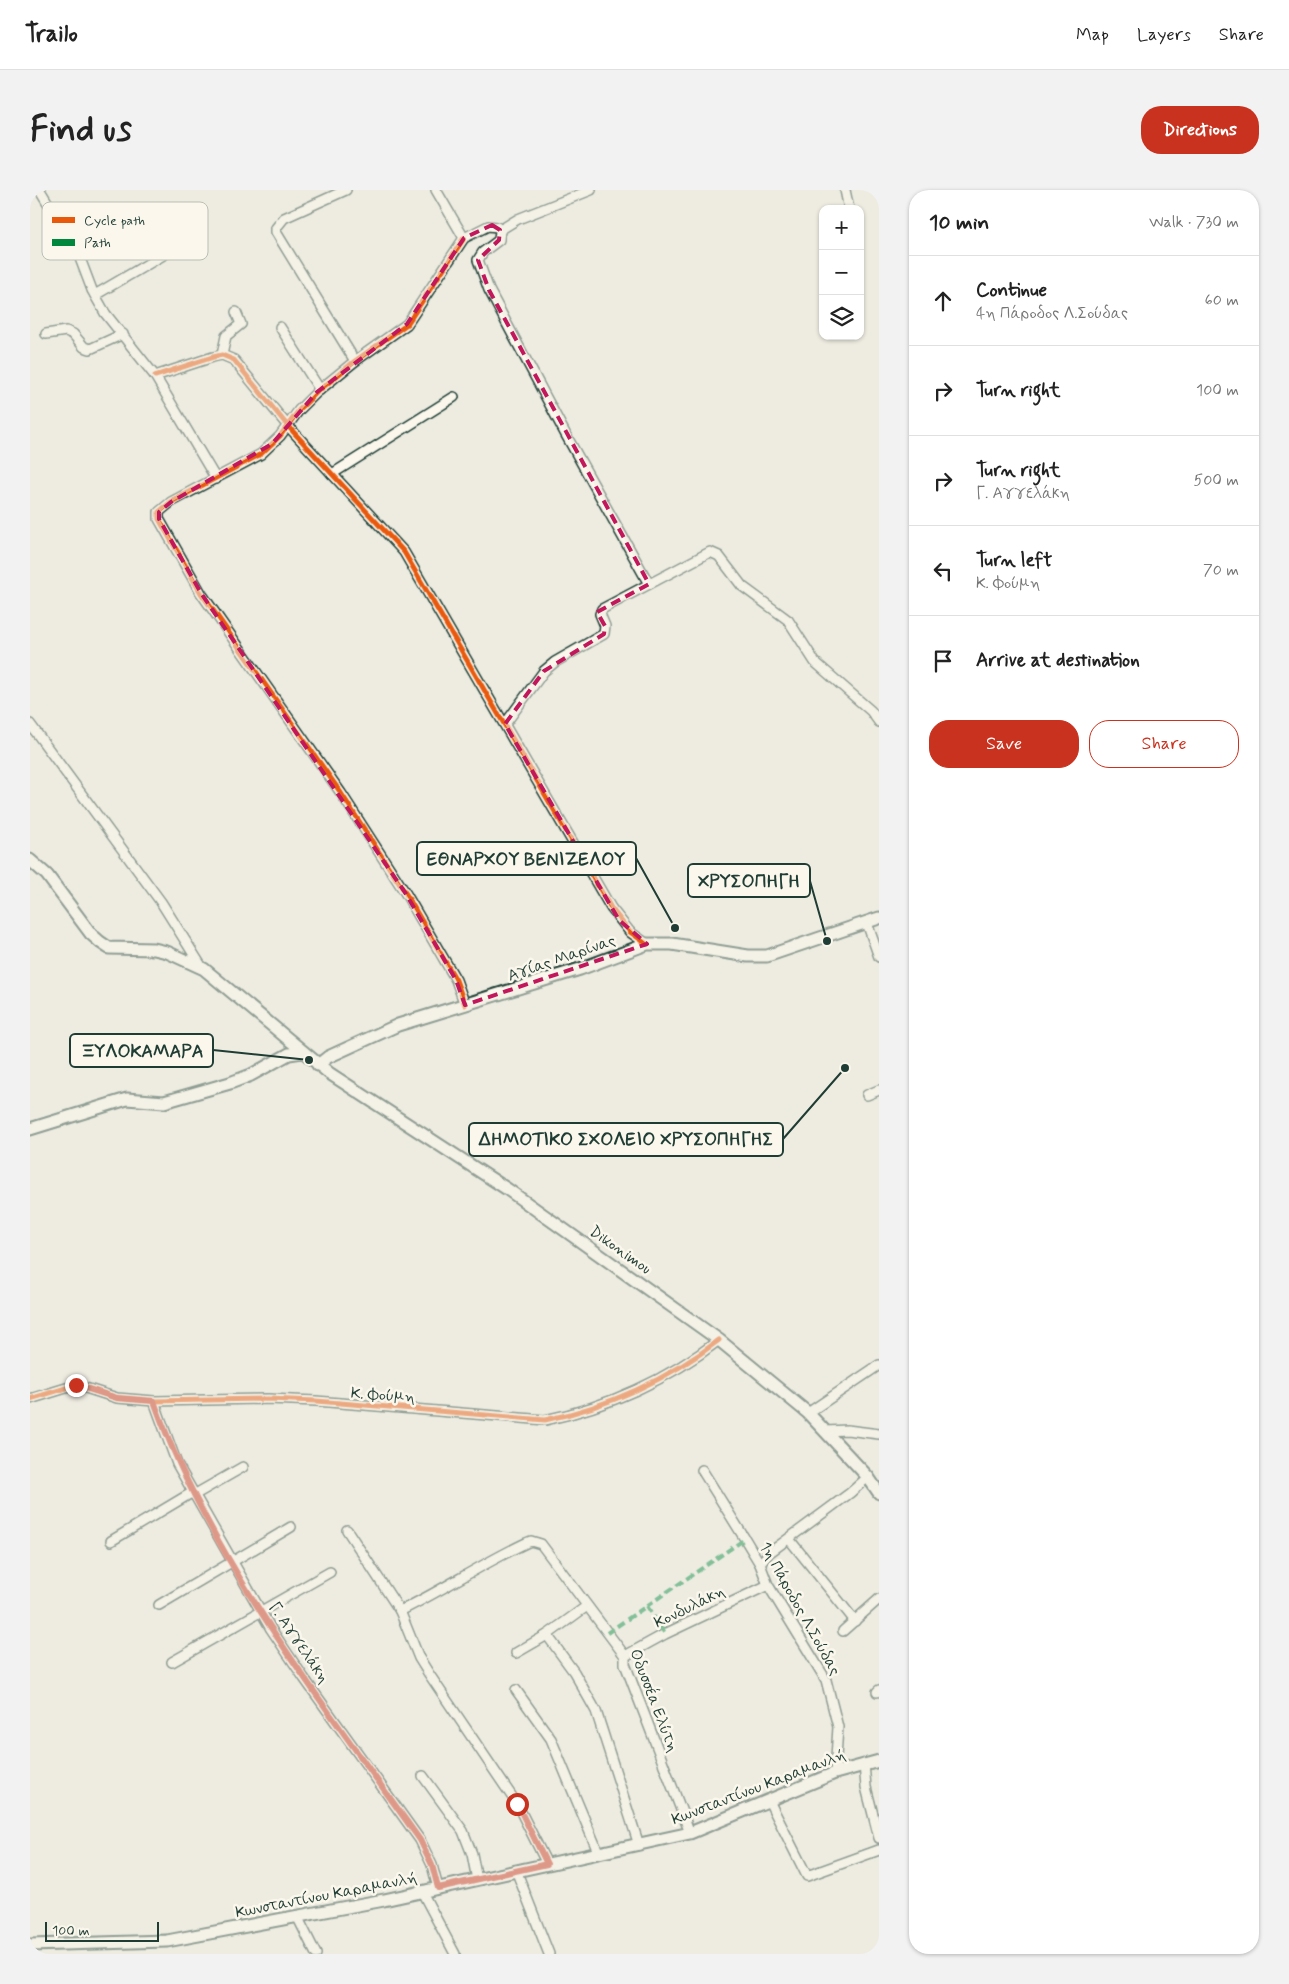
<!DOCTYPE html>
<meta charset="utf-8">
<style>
:root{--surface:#fff;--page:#f2f2f2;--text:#222;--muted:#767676;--line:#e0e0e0;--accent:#c8321e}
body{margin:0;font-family:Mynerve,sans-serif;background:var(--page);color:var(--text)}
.controls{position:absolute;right:15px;top:15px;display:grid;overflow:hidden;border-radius:10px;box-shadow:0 1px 4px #0004}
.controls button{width:45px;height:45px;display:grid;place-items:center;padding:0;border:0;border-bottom:1px solid var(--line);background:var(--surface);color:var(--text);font:25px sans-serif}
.scale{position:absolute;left:15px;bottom:12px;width:114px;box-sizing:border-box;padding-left:5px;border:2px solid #1f3d34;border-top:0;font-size:14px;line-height:18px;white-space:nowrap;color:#1f3d34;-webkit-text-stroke:4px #fbf7ec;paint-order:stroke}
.stop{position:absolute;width:15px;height:15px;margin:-11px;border:4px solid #c8321e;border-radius:50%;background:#fff}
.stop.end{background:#c8321e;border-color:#fff;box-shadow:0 1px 5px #0008}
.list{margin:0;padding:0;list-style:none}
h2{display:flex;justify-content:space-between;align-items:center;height:65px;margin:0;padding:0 20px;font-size:21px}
h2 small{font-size:16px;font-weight:400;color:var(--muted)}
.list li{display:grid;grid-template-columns:32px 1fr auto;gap:15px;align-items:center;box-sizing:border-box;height:90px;padding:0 20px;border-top:1px solid var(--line)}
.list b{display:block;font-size:19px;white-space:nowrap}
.list p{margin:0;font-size:16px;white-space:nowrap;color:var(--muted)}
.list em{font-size:16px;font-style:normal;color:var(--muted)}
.actions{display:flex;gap:10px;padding:15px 20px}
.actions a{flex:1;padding:11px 0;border:1px solid var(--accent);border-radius:20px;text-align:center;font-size:18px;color:var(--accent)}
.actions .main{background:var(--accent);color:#fff}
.icon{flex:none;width:28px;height:28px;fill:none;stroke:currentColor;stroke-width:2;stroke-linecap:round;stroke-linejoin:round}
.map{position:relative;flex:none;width:849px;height:1764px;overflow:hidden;border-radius:20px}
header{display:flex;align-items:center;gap:30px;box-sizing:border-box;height:70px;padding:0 25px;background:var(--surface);border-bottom:1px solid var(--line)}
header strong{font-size:24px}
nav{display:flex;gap:28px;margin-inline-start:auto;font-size:18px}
.intro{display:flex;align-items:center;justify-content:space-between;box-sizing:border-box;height:120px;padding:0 30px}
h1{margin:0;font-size:35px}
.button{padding:12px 22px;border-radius:20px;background:var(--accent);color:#fff;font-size:18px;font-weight:700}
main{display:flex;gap:30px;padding:0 30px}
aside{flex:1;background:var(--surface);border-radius:20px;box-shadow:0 1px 4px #0004}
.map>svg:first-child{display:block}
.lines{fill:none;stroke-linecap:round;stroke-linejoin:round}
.minor-casing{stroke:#1f3d34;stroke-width:12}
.major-casing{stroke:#1f3d34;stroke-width:15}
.minor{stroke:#fbf7ec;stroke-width:9}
.major{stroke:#fbf7ec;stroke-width:11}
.quiet{stroke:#00873e;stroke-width:4;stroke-dasharray:8 4;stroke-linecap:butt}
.cycleway-casing{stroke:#fbf7ec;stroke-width:8}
.cycleway{stroke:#e8590c;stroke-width:5}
.route{stroke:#c8321e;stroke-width:6}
.marked{fill:none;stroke:#c2185b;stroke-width:4;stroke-dasharray:10 6;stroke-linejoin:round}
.labels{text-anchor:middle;stroke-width:5;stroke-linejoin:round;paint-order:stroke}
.street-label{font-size:16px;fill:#1f3d34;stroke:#fbf7ec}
.key{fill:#fbf7ec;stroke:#b9bfb5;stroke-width:1}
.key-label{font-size:14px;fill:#1f3d34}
.leader{fill:none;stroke:#1f3d34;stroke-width:2}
.callout-dot{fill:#1f3d34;stroke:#fbf7ec;stroke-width:2}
.callout{fill:#fbf7ec;stroke:#1f3d34;stroke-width:2}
.callout-label{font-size:18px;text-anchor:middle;font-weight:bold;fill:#1f3d34}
</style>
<header>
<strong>Trailo</strong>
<nav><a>Map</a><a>Layers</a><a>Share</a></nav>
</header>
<div class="intro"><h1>Find us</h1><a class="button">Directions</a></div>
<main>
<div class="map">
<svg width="849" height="1764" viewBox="0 0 849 1764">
<rect width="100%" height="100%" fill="#eeece1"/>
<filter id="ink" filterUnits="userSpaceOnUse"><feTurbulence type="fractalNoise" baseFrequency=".02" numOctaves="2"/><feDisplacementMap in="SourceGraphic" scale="10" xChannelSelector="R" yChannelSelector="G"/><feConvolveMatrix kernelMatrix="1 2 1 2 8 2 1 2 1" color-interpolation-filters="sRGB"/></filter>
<g filter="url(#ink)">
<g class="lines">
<g class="minor-casing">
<g id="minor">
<path d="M10 0 48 63 62 100 75 123 125 186 186 289"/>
<path d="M316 0 254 28 246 38V42L325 171"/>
<path d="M406 0 434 48 458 36 467 37 470 40 469 50 453 62 448 70 459 100 536 245 619 394"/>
<path d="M815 0 819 19"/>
<path d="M470 40 488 29 561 0"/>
<path d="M434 48 377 134 325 171 287 202 269 220 250 246 231 264 141 312 129 322V329L171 403 311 603 376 704 426 790 435 815"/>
<path d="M65 105 145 58"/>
<path d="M250 137 290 200"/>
<path d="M16 144 36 141 43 144 54 157 60 159 93 144"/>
<path d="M192 165 196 146 211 134 206 122"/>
<path d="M125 186 183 167 192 165 204 170 257 235 374 362 581 718 600 742 617 754"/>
<path d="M302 284 424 207"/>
<path d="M0 534 131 712 173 779"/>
<path d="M475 534 514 481 525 472 574 444 575 436 570 424 572 419 680 362 689 366 712 396 758 430 785 472 841 521 849 532"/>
<path d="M837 733 849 767"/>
<path d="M837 905 849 900"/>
<path d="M0 1209 46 1195 87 1208 124 1211 238 1209 286 1211 515 1230C578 1217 639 1189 689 1150"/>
<path d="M124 1211 147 1274 241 1439 274 1488 390 1650 402 1675 408 1698"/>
<path d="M778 1223 849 1175"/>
<path d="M796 1241 817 1240 849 1244"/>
<path d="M672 1280 715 1349 730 1374 738 1395 796 1490 808 1537 805 1583"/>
<path d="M164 1305 213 1277"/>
<path d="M317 1340 370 1421 389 1468 399 1484 487 1614 517 1674"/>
<path d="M759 1349 825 1431"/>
<path d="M81 1351 163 1302"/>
<path d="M730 1374 739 1363 820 1303 838 1287"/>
<path d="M129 1415 261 1337"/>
<path d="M370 1421C413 1400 453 1373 496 1353L501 1351 511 1354 595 1466V1474L660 1643"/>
<path d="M813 1441 849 1409"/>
<path d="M517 1445 544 1482 566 1521 609 1655"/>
<path d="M486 1463 517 1445 557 1416"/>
<path d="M595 1466 635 1444 738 1395"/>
<path d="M142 1472 300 1382"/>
<path d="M486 1500 521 1549 569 1664"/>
<path d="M847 1502 849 1500"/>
<path d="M834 1574 836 1597 849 1648"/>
<path d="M393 1586 433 1641 442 1664 447 1690"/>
<path d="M739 1611 777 1686 849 1660"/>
<path d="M486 1680 519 1764"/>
<path d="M392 1702 425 1764"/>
<path d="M268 1728 286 1764"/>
</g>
</g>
<g class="major-casing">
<g id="major">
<path d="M0 670 17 685 61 744 70 752 79 758 124 759 137 762 174 779 299 883 477 999 689 1150 778 1223 838 1287 849 1303"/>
<path d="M288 875 298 867 368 835 550 779 617 754H642L718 766H737L849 728"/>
<path d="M0 939 97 909 134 912 200 893 221 885 259 864 272 862"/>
<path d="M0 1755 137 1751 354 1710 660 1643 805 1583 849 1571"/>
</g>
</g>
<use href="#minor" class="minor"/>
<use href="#major" class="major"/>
<g class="quiet">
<path d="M617 1416 635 1444"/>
<path d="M577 1443 715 1349"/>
</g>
<g class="cycleway-casing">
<g id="cycleway">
<path d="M434 48 377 134 325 171 287 202 269 220 250 246 231 264 141 312 129 322V329L171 403 311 603 376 704 426 790 435 815"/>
<path d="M125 186 183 167 192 165 204 170 257 235 374 362 581 718 600 742 617 754"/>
<path d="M0 1209 46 1195 87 1208 124 1211 238 1209 286 1211 515 1230C578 1217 639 1189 689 1150"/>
</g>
</g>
<use href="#cycleway" class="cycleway"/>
</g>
</g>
<g class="lines" filter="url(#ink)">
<path class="route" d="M46 1195 87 1208 124 1211C181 1372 292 1511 390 1650L402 1675 408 1698 517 1674 487 1614"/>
</g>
<path d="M0 0H849V1764H0ZM462 35 470 40 469 50 448 70 459 100 619 394 567 422 575 436 574 444 514 481 475 534 589 730 617 754 435 815 426 790 376 704 171 403 129 329V322L141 312 242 254 287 202 377 134 434 48Z" fill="#eeece1" fill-opacity=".55" fill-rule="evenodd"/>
<path class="marked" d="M462 35 470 40 469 50 448 70 459 100 619 394 567 422 575 436 574 444 514 481 475 534 589 730 617 754 435 815 426 790 376 704 171 403 129 329V322L141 312 242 254 287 202 377 134 434 48Z"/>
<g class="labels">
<g class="street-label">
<text transform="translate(531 767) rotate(-19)" y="6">Αγίας Μαρίνας</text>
<text transform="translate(591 1059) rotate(35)" y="6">Dikonimou</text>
<text transform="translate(353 1204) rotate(4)" y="6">Κ. Φούμη</text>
<text transform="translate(659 1416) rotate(-26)" y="6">Κονδυλάκη</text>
<text transform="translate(771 1418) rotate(61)" y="6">1η Πάροδος Λ.Σούδας</text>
<text transform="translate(270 1452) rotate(56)" y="6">Γ. Αγγελάκη</text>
<text transform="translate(625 1510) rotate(69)" y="6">Οδυσσέα Ελύτη</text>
<text transform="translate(728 1596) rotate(-21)" y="6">Κωνσταντίνου Καραμανλή</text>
<text transform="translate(296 1704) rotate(-11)" y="6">Κωνσταντίνου Καραμανλή</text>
</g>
</g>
<rect x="12" y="12" width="166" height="58" rx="8" class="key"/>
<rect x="22" y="27" width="23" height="6" fill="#e8590c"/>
<rect x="22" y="49" width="23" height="7" fill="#00873e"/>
<g class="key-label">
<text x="54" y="35">Cycle path</text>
<text x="54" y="57">Path</text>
</g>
<path class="leader" d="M645 738L606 668M797 751L780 691M279 870L183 860M815 878L753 949"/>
<g class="callout-dot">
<circle cx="645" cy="738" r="5"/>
<circle cx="797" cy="751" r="5"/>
<circle cx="279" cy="870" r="5"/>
<circle cx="815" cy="878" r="5"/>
</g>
<g class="callout">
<rect x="387" y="652" width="219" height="33" rx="5"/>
<rect x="658" y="674" width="122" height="33" rx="5"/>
<rect x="40" y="844" width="143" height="33" rx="5"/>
<rect x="439" y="933" width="314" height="33" rx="5"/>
</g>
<g class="callout-label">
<text x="496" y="675">ΕΘΝΑΡΧΟΥ ΒΕΝΙΖΕΛΟΥ</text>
<text x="719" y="697">ΧΡΥΣΟΠΗΓΗ</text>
<text x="112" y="867">ΞΥΛΟΚΑΜΑΡΑ</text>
<text x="596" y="955">ΔΗΜΟΤΙΚΟ ΣΧΟΛΕΙΟ ΧΡΥΣΟΠΗΓΗΣ</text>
</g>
</svg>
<div class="controls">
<button>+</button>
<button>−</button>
<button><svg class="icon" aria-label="layers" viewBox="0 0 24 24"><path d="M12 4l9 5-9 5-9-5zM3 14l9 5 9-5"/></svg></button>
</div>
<div class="scale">100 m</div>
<div class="stop" style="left:487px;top:1614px"></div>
<div class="stop end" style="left:46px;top:1195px"></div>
</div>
<aside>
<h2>10 min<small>Walk · 730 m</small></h2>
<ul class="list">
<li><svg class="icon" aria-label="ahead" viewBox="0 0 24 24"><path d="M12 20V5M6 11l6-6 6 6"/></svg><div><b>Continue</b><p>4η Πάροδος Λ.Σούδας</p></div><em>60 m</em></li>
<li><svg class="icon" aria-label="right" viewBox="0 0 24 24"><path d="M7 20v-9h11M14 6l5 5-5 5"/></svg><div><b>Turn right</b></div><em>100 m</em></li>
<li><svg class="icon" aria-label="right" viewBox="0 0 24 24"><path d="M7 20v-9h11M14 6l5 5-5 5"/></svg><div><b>Turn right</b><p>Γ. Αγγελάκη</p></div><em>500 m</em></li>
<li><svg class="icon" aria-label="left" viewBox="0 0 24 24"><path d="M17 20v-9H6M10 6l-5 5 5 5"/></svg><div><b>Turn left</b><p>Κ. Φούμη</p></div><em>70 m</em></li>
<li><svg class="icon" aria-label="arrive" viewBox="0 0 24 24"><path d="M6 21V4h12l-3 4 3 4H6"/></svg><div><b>Arrive at destination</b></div></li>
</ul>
<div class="actions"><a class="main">Save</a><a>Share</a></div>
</aside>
</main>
